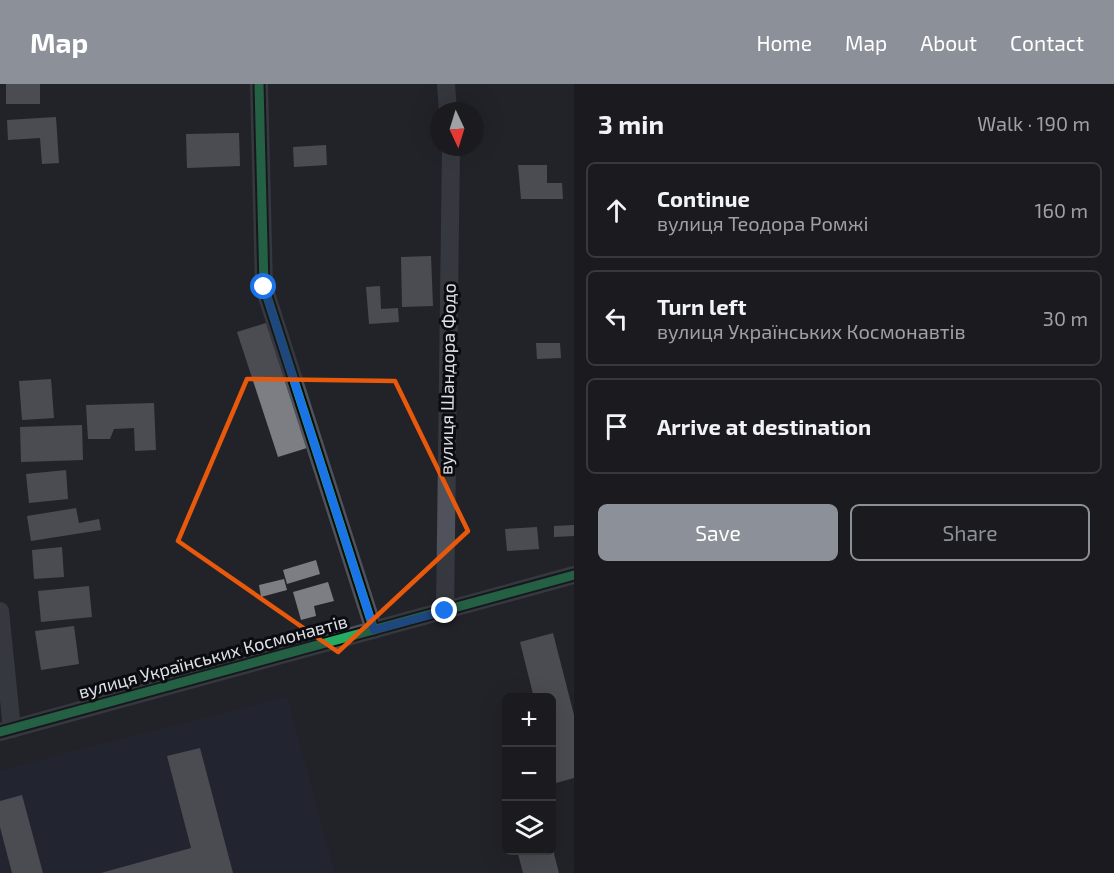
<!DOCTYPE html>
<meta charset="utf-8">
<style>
:root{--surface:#1a1a1f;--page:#27272c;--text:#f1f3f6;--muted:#9fa1a4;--line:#38383d;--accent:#8c9099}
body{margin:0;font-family:"Exo 2",sans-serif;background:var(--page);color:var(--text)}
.controls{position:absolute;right:18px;bottom:18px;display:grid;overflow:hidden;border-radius:9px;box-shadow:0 6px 24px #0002}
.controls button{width:54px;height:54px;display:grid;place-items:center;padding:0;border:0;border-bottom:2px solid var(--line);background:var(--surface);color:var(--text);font:30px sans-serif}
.compass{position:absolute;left:430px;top:18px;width:54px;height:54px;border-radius:50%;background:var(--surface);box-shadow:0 6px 24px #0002;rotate:176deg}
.stop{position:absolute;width:18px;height:18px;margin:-14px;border:4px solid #1a73e8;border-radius:50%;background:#fff}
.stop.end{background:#1a73e8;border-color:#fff;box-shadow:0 2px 6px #0008}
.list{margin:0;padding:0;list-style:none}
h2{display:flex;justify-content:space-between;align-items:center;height:78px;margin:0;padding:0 24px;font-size:26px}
h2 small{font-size:20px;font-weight:400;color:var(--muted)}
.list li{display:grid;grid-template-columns:39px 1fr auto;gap:18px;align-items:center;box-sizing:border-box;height:96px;margin:0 12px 12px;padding:0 12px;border:2px solid var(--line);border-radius:9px}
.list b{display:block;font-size:22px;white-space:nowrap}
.list p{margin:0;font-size:20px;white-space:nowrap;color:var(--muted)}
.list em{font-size:20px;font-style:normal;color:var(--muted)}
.actions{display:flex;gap:12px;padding:18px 24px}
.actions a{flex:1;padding:14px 0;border:2px solid var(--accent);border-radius:9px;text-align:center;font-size:21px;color:var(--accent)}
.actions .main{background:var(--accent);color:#fff}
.icon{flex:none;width:33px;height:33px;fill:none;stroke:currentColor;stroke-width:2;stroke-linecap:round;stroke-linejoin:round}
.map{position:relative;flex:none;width:574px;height:789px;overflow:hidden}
header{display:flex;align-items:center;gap:36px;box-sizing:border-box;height:84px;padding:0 30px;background:var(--accent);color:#fff}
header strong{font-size:28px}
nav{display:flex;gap:33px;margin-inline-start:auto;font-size:21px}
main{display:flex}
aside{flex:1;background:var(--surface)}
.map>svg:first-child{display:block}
.built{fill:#232635}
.building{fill:#7c7e83}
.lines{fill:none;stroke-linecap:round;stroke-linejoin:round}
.street{stroke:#4f525a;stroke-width:18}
.cycleway-casing{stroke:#0b0c10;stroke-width:13}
.cycleway{stroke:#26ab63;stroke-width:9}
.route{stroke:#1a73e8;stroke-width:8}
.marked{fill:none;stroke:#e8590c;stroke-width:4.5;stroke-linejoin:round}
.labels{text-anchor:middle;stroke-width:6;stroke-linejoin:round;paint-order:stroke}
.street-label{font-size:18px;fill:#dee0e7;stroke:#0b0c10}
</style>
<header>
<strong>Map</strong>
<nav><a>Home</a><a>Map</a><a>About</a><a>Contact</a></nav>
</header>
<main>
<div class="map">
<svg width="574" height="789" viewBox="0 0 574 789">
<rect width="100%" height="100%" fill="#222329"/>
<path class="built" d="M287 612 335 789H0V686Z"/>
<g class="building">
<rect x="6" y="0" width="34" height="20"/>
<path d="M56 33 59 79 42 80 40 54 8 56 7 36Z"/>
<path d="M239 49 240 82 187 84 186 50Z"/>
<path d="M326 61 327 81 294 83 293 63Z"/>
<path d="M518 81H547V99H562L563 115H521Z"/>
<path d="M431 172 433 222 402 223 401 173Z"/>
<path d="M380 202 381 225 398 224 399 238 369 240 366 203Z"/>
<path d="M266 239 307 364 278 373 237 248Z"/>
<path d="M536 259H560L561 274 537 275Z"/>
<path d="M51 295 54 334 22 336 19 297Z"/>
<path d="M154 319 156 366 135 367 134 344 114 345 110 355H88L86 321Z"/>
<path d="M82 341 83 376 21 378 20 343Z"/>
<path d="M66 386 68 415 29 419 26 390Z"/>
<path d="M76 424 79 439 99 435 101 446 31 457 27 432Z"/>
<path d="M574 441V452L554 453V442Z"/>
<path d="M537 443 539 465 507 467 505 445Z"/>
<path d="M62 463 64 493 34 495 32 466Z"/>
<path d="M316 476 320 490 287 500 283 486Z"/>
<path d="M284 495 287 506 261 513 259 501Z"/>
<path d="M328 498 334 517 314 522 316 532 301 536 293 508Z"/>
<path d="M89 502 92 533 41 538 38 507Z"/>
<path d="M74 542 79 580 41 586 35 547Z"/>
<path d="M553 549 574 631V694L556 699 552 681V614H534L520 558Z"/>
<path d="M200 664 233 789H101L191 764 167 672Z"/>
<path d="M22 711 43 789H12L0 743V717Z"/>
<path d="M517 766H553L559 789H523Z"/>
</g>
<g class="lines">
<g class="street">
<path d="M259 0 264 203 374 546"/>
<path d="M446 0 448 27"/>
<path d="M0 527 12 645"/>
<path d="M445 527 451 63"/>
<path d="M0 648 574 491"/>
</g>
<g class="cycleway-casing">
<g id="cycleway">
<path d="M259 0 264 203 374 546"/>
<path d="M0 648 574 491"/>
</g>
</g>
<use href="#cycleway" class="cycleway"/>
</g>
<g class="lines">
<path class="route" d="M264 203 374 546 445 527"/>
</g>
<path d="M0 0H574V789H0ZM247 295 395 297 468 447 338 568 178 457Z" fill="#222329" fill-opacity=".55" fill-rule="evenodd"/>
<path class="marked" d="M247 295 395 297 468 447 338 568 178 457Z"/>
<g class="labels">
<g class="street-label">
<text transform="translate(448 295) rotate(-89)" y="6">вулиця Шандора Фодо</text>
<text transform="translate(213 573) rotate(-15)" y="6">вулиця Українських Космонавтів</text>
</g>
</g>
</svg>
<div class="controls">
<button>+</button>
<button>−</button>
<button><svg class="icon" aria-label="layers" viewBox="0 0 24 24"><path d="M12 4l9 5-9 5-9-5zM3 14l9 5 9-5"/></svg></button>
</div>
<svg class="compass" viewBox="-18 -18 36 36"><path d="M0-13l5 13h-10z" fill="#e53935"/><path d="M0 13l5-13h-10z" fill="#9fa1a4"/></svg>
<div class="stop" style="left:264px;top:203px"></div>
<div class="stop end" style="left:445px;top:527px"></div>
</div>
<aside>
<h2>3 min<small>Walk · 190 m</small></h2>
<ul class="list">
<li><svg class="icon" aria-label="ahead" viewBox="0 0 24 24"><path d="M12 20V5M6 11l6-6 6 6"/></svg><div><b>Continue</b><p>вулиця Теодора Ромжі</p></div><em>160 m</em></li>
<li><svg class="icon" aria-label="left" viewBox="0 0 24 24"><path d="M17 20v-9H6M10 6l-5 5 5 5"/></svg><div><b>Turn left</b><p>вулиця Українських Космонавтів</p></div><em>30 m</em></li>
<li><svg class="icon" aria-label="arrive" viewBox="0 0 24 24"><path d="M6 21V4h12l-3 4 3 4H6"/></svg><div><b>Arrive at destination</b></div></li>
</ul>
<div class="actions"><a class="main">Save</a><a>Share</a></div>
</aside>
</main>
